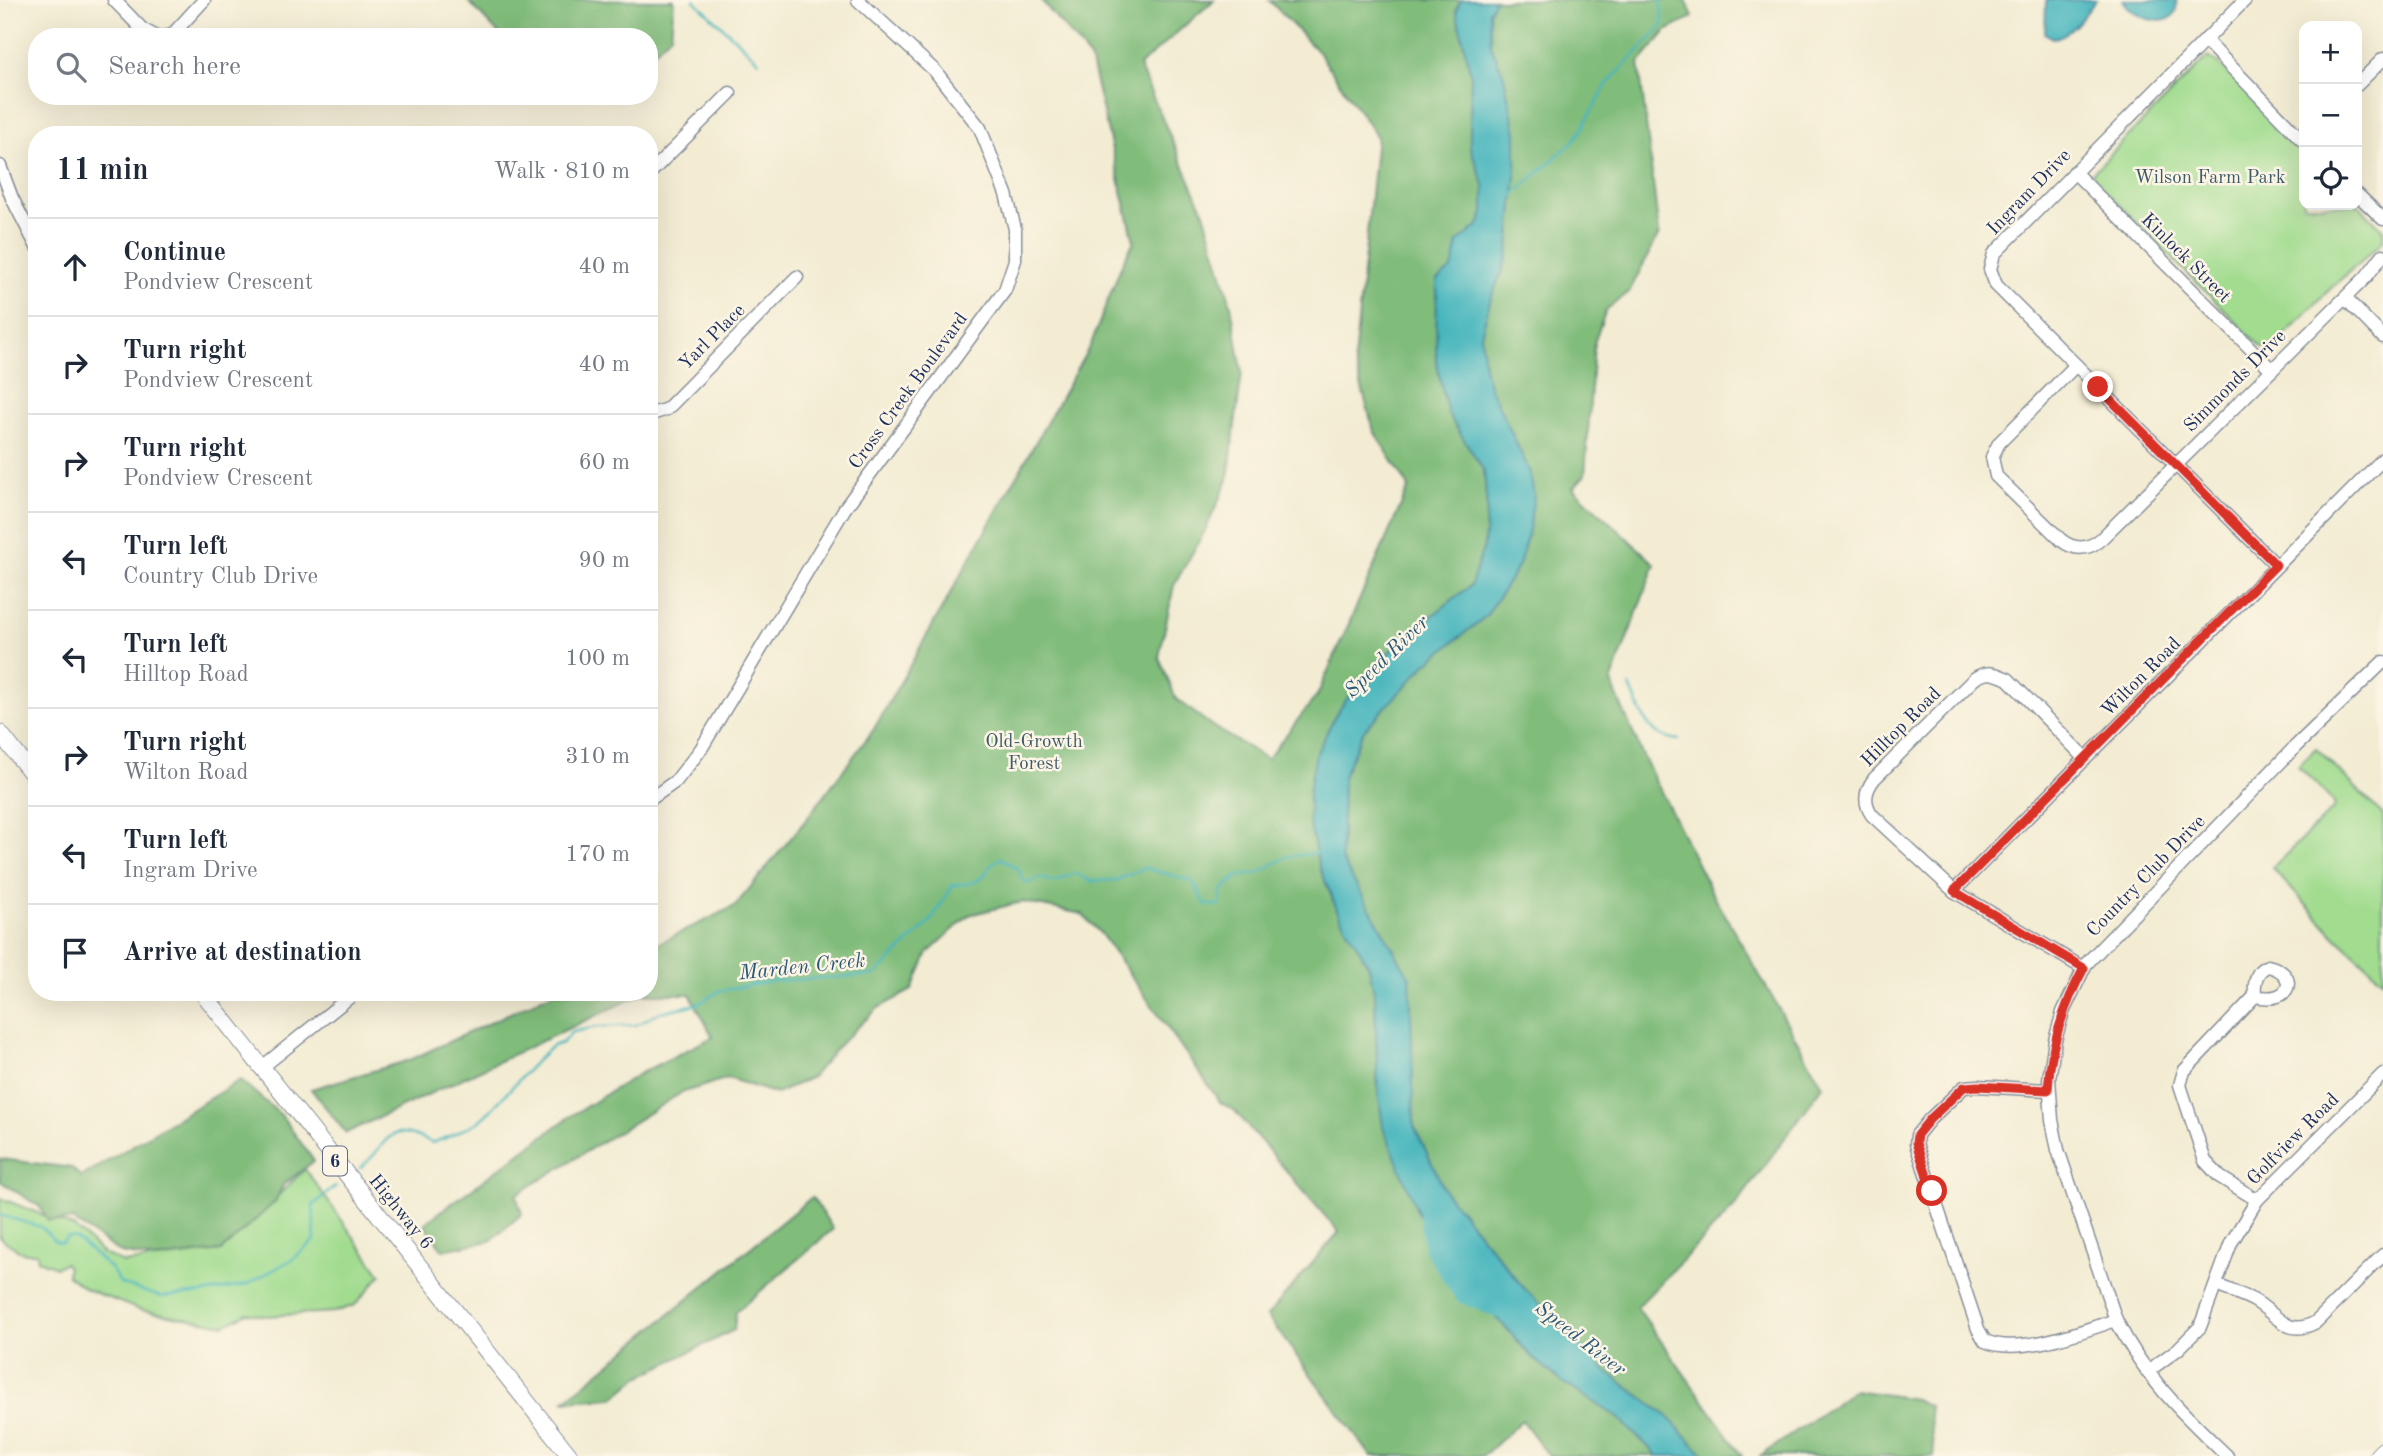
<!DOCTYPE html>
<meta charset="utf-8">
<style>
:root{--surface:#fff;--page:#f2f2f3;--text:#1f2937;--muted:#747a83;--line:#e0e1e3}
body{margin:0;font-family:"Old Standard TT",serif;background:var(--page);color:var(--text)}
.controls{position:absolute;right:21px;top:21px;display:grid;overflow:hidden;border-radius:14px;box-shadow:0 7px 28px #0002}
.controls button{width:63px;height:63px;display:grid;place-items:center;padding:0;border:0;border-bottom:2px solid var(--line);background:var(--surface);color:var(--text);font:35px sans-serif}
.stop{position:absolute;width:21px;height:21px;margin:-16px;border:5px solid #d93025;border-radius:50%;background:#fff}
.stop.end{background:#d93025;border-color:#fff;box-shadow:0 2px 7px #0008}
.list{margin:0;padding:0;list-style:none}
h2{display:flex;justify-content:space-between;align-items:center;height:91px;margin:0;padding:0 28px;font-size:30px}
h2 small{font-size:23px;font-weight:400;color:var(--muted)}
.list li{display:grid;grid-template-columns:46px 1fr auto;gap:21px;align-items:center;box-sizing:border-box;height:98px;padding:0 28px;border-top:2px solid var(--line)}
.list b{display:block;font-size:26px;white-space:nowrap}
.list p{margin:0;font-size:23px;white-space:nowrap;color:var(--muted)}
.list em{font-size:23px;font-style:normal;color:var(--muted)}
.icon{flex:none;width:38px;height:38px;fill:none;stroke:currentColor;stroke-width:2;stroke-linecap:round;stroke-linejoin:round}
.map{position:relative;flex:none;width:2383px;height:1456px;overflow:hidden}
.search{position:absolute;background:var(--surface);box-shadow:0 7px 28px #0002;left:28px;top:28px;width:630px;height:77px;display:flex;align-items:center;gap:18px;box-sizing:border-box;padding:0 24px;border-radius:28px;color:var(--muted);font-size:26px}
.panel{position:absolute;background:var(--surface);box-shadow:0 7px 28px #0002;left:28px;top:126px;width:630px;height:875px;border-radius:28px}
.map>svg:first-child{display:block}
.green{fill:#a1dc8f;stroke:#5e8676;stroke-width:2}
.forest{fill:#80bc7a;stroke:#4e766c;stroke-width:2}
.water{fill:#47b6bd;stroke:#31728e;stroke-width:2}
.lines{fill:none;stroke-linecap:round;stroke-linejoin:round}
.stream{stroke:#47b6bd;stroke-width:2.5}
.river{stroke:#47b6bd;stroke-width:18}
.minor-casing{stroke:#878e98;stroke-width:15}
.major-casing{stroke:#878e98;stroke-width:18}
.minor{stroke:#fff;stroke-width:12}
.major{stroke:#fff;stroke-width:16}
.route{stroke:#d93025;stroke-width:9}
.labels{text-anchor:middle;stroke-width:5;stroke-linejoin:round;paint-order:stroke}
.shield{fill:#fcf5e5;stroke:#5e6a86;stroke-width:2}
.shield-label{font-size:18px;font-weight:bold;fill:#1b2f5e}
.park-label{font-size:19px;fill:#3c5a6a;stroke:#fcf5e5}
.street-label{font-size:19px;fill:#1b2f5e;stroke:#fcf5e5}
.water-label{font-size:21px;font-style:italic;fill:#28587a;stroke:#fcf5e5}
</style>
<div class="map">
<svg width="2383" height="1456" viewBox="0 0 2383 1456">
<rect width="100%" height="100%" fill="#fcf5e5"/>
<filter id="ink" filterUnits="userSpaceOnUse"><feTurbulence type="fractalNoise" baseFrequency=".0143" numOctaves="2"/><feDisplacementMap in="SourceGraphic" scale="14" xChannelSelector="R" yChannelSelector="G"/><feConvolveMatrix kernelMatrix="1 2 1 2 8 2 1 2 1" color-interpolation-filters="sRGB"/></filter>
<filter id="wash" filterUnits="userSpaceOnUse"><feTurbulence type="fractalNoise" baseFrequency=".00686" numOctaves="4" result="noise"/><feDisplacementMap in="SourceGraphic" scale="28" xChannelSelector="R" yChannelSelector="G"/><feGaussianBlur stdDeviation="1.57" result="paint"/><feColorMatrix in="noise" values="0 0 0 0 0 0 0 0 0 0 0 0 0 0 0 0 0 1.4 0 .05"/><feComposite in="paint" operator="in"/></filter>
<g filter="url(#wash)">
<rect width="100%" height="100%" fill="#f3ecd3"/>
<g class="green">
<path d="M2207 57 2218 63 2304 149V205H2357V203L2383 230V241L2329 290 2270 350 2260 346 2097 183 2092 173Z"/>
<path d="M2316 748 2383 815V980L2336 937 2272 868 2335 807 2333 801 2298 766Z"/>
<path d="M305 1169 381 1275 355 1305 335 1312 266 1316 247 1313 225 1325 140 1310 86 1289 67 1275 68 1268 65 1263 56 1267 38 1260 37 1253H23L0 1238V1198L74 1227 102 1253 123 1263 221 1251Z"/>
</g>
<g class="forest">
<path d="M467 0H674L671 35 649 56V37L501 36Z"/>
<path d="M1041 0H1214L1139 66 1204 212 1231 305 1242 372 1228 480 1206 529 1174 585 1159 657 1176 699 1215 728 1267 759 1318 694 1409 487 1374 431 1354 360 1377 137 1319 53 1269 0H1461L1456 10 1471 75 1470 146 1484 185V214L1479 225 1458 242 1436 362 1448 414 1484 471 1487 509 1484 546 1471 585 1397 644 1356 687 1319 866 1340 917 1369 965 1375 997 1378 1092 1417 1210 1451 1275 1502 1323 1530 1355 1561 1381 1616 1416 1658 1456H1549L1522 1420 1483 1456H1371L1267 1316 1339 1232 1235 1111 1221 1103 1101 934 1082 914 1022 902 969 915 928 953 912 990 878 1008 839 1045 812 1077 776 1094 728 1078 681 1093 516 1195 522 1214 490 1241 443 1250 424 1224 569 1117 641 1073 713 1037 690 994H642L346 1133 311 1089 410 1060 555 992H649V948L735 906 805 821 874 729 1091 344 1122 264 1134 241 1090 58Z"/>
<path d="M1495 0H1686L1693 17 1666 31 1639 63 1659 234 1629 292 1606 310 1594 343 1585 475 1573 488 1655 564 1611 682 1642 754 1710 889 1823 1086 1735 1206 1637 1307 1742 1456H1705L1667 1416 1607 1372 1523 1287 1446 1193 1414 1126 1409 978 1341 859 1343 777 1363 731 1427 663 1486 616 1519 565 1529 470 1489 386 1484 367 1481 335 1490 301 1508 256 1516 175V133L1503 73 1491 46 1489 11Z"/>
<path d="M240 1080 281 1115 314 1161 283 1185 275 1202 221 1251 154 1259 121 1253 72 1220 48 1221 40 1207 0 1181V1159L72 1168 81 1177Z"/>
<path d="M812 1197 833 1229 736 1312 734 1330 639 1377 613 1398 564 1401Z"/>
<path d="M1854 1390 1915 1399 1929 1406 1934 1456H1761Z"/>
</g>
<g class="water">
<path d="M1461 0H1495L1489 11 1491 46 1503 73 1516 133V175L1508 256 1490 301 1481 335 1484 367 1489 386 1529 470 1534 495 1529 530 1519 565 1486 616 1427 663 1363 731 1343 777 1341 859 1410 978 1414 1126 1446 1193 1523 1287 1607 1372 1667 1416 1705 1456H1658L1616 1416 1561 1381 1530 1355 1502 1323 1451 1275 1417 1210 1383 1127 1378 1092 1375 997 1369 966 1340 917 1319 866 1309 822V789L1316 754 1336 714 1356 687 1397 644 1471 585 1484 546 1487 509 1484 471 1448 414 1436 362 1437 280 1452 269 1458 242 1479 225 1484 214V185L1470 146 1471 75 1456 10Z"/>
<path d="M2046 0H2096C2084 14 2072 37 2052 38L2045 33Z"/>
<path d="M2123 0H2176C2182 32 2136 23 2123 0Z"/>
</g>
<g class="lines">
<g class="stream">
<path d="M694 0 759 61"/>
<path d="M1512 196 1576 139 1607 84 1663 25 1660 0"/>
<path d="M1630 686C1642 713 1646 737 1679 740"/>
<path d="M360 1168C391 1144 383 1118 432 1143L448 1137 478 1122 491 1110 537 1060 552 1046 562 1043 572 1032 597 1027 636 1025 660 1012 698 1004 719 991 773 981 875 975 930 922 953 885C965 884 978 884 985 874 991 865 991 863 1001 858L1018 869 1023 881 1030 883 1040 878 1055 882 1075 873 1090 881 1117 880 1145 868 1192 881 1206 905H1220L1221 891 1238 876 1258 873 1286 857 1316 853"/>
<path d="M0 1215 41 1227 55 1241 62 1243 67 1237 75 1238 84 1245 111 1269 121 1284 161 1297 203 1293 246 1285 293 1259 315 1240 313 1205 336 1186"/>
</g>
<path class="river" d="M1428 1215 1433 1248 1463 1294 1498 1309"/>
</g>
</g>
<g filter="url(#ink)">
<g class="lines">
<g class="minor-casing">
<g id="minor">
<path d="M114 0 142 29 157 37"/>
<path d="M2245 0 1994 254 1990 269 1996 285 2276 565"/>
<path d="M159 37 171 36 204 0"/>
<path d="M2205 40 2304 142"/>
<path d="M2357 85 2383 59"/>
<path d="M0 166 12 198 37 247"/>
<path d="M2074 172 2272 370"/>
<path d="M649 174 730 93"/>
<path d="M2357 194 2383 219"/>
<path d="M2345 298 2383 337"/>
<path d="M2076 365 1999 443 1992 457 1996 476 2061 540C2075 551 2089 550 2102 538L2366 277 2383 255"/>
<path d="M649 415 667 409 797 277"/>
<path d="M649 800 676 781 701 749 845 508 1005 290 1015 260V229L1006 194 980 128 935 71 858 0"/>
<path d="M1954 891 2383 459"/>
<path d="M2268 966C2299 973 2293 1005 2255 996 2254 984 2255 970 2268 966Z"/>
<path d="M2083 968 1954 891 1872 815C1863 802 1865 791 1874 779L1974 679C1987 670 1995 673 2008 679L2085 758"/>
<path d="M2255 996 2184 1071 2180 1085 2205 1161 2220 1177 2257 1200"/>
<path d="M261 1068 356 992"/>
<path d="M2048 1090 1977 1086 1964 1087 1930 1119 1917 1135 1916 1144 1978 1329 1985 1341C2018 1356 2083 1331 2116 1320"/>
<path d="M2216 1285C2228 1290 2241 1294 2253 1300 2277 1313 2286 1339 2316 1322L2383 1255"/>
<path d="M2147 1372 2178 1349 2200 1327 2231 1243 2257 1200 2383 1074"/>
<path d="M2227 1456C2180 1411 2146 1379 2116 1320L2058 1150 2052 1120 2049 1079 2055 1040 2063 1012 2086 964 2296 746 2383 662"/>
</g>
</g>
<g class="major-casing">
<g id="major">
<path d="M0 733 37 780"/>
<path d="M202 992 570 1456"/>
<path d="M2377 1456 2383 1450"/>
</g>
</g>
<use href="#minor" class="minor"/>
<use href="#major" class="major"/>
</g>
</g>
<g class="lines" filter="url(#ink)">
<path class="route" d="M1932 1191 1916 1143 1917 1135 1930 1119 1964 1087 1978 1086 2048 1090C2050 1046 2063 1007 2084 968L1954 891 2276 565 2098 387"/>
</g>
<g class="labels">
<rect class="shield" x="323" y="1146.5" width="24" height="29" rx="5"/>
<g class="shield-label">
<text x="335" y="1167">6</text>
</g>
<g class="park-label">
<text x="2210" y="183">Wilson Farm Park</text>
<text x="1034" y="747">Old-Growth<tspan x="1034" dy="22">Forest</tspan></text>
</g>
<g class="street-label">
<text transform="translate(2028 191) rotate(-46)" y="7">Ingram Drive</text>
<text transform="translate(2187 257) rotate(45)" y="7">Kinlock Street</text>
<text transform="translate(711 336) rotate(-45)" y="7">Yarl Place</text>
<text transform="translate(2234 380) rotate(-45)" y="7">Simmonds Drive</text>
<text transform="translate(907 390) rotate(-54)" y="7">Cross Creek Boulevard</text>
<text transform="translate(2140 676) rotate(-45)" y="7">Wilton Road</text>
<text transform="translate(1900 726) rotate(-45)" y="7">Hilltop Road</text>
<text transform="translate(2145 875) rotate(-46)" y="7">Country Club Drive</text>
<text transform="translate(2292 1138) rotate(-45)" y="7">Golfview Road</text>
<text transform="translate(402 1211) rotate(51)" y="7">Highway 6</text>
</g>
<g class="water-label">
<text transform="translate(1386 656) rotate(-44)" y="7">Speed River</text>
<text transform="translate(802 966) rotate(-6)" y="7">Marden Creek</text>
<text transform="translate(1581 1338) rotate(38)" y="7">Speed River</text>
</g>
</g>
</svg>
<div class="controls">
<button>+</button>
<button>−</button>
<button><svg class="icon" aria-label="locate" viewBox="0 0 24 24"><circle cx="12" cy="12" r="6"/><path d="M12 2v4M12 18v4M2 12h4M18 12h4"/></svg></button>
</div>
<div class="stop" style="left:1932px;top:1191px"></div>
<div class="stop end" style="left:2098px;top:387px"></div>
<div class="search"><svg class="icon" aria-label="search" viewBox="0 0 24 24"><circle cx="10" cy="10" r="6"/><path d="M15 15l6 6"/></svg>Search here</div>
<section class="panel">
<h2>11 min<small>Walk · 810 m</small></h2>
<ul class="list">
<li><svg class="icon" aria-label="ahead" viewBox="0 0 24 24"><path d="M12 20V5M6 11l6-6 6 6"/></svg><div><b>Continue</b><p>Pondview Crescent</p></div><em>40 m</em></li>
<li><svg class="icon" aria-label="right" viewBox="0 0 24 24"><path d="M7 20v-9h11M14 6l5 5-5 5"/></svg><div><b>Turn right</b><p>Pondview Crescent</p></div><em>40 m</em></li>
<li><svg class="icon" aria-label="right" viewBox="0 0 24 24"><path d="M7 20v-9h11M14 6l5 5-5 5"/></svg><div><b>Turn right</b><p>Pondview Crescent</p></div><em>60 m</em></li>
<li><svg class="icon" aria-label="left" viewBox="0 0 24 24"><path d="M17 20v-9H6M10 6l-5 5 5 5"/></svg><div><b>Turn left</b><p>Country Club Drive</p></div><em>90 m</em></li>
<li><svg class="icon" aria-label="left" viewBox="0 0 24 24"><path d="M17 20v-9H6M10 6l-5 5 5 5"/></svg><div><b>Turn left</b><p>Hilltop Road</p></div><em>100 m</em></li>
<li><svg class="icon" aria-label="right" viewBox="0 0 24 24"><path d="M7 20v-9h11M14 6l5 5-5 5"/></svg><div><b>Turn right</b><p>Wilton Road</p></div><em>310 m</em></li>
<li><svg class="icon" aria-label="left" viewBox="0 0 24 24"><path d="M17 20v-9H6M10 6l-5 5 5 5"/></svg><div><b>Turn left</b><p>Ingram Drive</p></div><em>170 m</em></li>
<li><svg class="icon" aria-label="arrive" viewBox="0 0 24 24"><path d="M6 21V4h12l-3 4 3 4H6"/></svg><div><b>Arrive at destination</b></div></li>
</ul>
</section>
</div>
